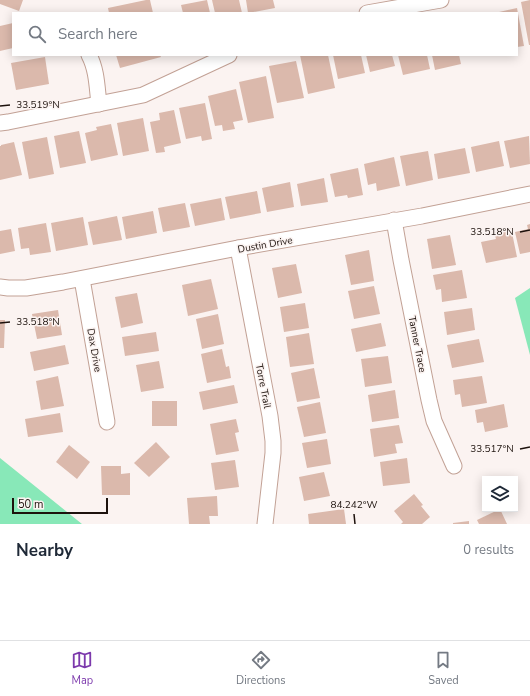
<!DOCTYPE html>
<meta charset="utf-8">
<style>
:root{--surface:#fff;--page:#f6f6f7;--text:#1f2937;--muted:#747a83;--line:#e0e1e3;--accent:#7c39ac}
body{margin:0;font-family:"Nunito Sans",sans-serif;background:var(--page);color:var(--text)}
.controls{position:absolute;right:12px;bottom:12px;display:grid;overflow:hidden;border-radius:0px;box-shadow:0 2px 10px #0003}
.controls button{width:36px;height:36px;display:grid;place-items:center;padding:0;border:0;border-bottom:1px solid var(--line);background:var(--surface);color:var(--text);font:20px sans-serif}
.scale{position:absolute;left:12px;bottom:10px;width:96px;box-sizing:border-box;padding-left:4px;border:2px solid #1d120d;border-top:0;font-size:11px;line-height:14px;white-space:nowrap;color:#1d120d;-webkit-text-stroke:3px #fbf3f1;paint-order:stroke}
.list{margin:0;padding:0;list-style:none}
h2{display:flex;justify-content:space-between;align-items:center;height:52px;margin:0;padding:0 16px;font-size:17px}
h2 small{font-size:13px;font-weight:400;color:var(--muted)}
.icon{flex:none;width:22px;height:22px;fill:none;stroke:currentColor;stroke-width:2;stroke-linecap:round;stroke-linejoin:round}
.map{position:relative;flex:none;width:530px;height:524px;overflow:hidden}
.search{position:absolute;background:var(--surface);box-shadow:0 2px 10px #0003;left:12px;right:12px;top:12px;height:44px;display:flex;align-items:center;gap:10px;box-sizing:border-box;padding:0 14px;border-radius:0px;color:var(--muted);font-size:15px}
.sheet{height:116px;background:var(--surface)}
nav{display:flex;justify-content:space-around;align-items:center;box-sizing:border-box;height:56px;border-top:1px solid var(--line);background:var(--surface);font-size:11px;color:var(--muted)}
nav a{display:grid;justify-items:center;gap:2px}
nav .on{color:var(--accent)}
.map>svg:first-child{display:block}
.green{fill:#88e8b8}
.building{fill:#dbb9ac}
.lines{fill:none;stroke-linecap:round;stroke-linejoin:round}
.minor-casing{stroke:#c2a195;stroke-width:17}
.minor{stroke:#fff;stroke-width:15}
.ticks{fill:none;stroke:#1d120d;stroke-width:1.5}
.labels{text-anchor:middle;stroke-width:3;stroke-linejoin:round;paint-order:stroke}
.street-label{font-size:10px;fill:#1d120d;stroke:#fbf3f1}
.ticks-label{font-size:10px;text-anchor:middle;fill:#1d120d;stroke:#fbf3f1;stroke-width:3;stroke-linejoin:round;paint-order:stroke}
</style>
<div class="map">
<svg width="530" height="524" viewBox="0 0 530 524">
<rect width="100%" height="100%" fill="#fbf3f1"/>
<g class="green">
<path d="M530 288V355L515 298Z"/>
<path d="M0 458 82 524H83H0Z"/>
</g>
<g class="building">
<path d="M0 0H23L19 11 0 4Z"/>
<path d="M146 0H150L153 13H109L108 8Z"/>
<path d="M207 0 210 13H183L181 5Z"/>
<path d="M212 0H239L242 13H215Z"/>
<path d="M246 0H273L275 8 248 13Z"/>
<path d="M530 0V45H529L521 2Z"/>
<path d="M517 8 524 46 517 47V13L499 12Z"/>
<path d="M13 23V48L0 51V26Z"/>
<path d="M116 55H160L161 57 120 68Z"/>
<path d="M300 55H328L335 88 308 94Z"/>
<path d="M333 55H361L365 73 338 79Z"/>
<path d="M366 55H392L395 66 370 72Z"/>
<path d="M398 55H427L430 69 403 75Z"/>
<path d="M432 55H459L461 64 435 70Z"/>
<path d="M45 57 49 84 16 90 11 63Z"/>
<path d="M296 61 304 98 277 103 269 66Z"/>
<path d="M266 76 274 118 248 123 239 82Z"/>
<path d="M236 89 243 120 233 122 235 129 223 131 222 125 215 126 208 96Z"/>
<path d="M205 103 212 139 202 141 201 136 186 139 179 108Z"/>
<path d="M174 110 181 143 164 147 165 152 156 153 150 122 160 120 159 113Z"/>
<path d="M143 118 149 151 123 156 117 123Z"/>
<path d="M111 124 118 155 91 161 85 133 97 130 96 127Z"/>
<path d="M79 131 86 163 60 168 54 136Z"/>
<path d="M529 136 530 164 510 168 504 141Z"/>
<path d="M47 137 54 174 29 179 22 142Z"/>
<path d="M499 141 504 166 476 172 471 147Z"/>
<path d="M14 142 22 175 0 180V146H1V145Z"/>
<path d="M465 148 470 173 438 179 434 154Z"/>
<path d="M428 151 433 180 406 186 400 156Z"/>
<path d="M394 157 400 186 377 191 376 183 368 185 364 164Z"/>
<path d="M358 168 363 195 348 198 347 195 335 197 330 174Z"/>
<path d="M324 178 328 202 301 206 297 184Z"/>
<path d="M290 182 294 207 267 212 262 188Z"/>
<path d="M257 191 261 213 230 219 225 197Z"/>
<path d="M221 198 225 220 195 226 190 204Z"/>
<path d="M185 203 190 227 163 232 158 208Z"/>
<path d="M153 211 157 233 126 239 122 217Z"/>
<path d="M117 216 122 240 93 245 88 222Z"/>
<path d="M83 217 88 245 56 251 51 223Z"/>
<path d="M46 223 51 252 30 255 29 248 21 249 18 228Z"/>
<path d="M530 224V252L520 254 515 232 528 229 527 225Z"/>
<path d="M511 228 517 257 486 263 481 242 496 239 494 232Z"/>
<path d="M11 229 15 251 0 254V231Z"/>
<path d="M450 235 456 265 432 269 427 239Z"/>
<path d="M369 250 374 281 351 285 345 255Z"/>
<path d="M296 264 302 293 278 298 272 268Z"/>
<path d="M462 270 467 298 442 302 441 289 436 290 433 275Z"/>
<path d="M211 279 218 309 188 316 182 285Z"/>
<path d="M374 286 380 314 354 319 348 291Z"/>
<path d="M137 293 143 323 121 328 115 297Z"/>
<path d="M305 303 309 328 284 332 280 307Z"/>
<path d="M472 308 475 330 447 335 444 312Z"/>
<path d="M58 310 62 335 37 339 32 314Z"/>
<path d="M218 314 224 344 202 349 196 319Z"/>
<path d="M0 320H5L4 348H0Z"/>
<path d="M381 323 386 346 356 352 351 329Z"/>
<path d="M156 332 159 351 125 356 122 337Z"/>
<path d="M309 333 314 364 290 367 286 337Z"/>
<path d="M479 339 484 362 452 368 447 345Z"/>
<path d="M65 345 69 364 34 371 30 352Z"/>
<path d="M222 349 226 367 229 366 231 378 207 383 201 354Z"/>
<path d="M388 356 392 383 365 387 361 359Z"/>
<path d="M159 361 164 388 141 392 136 365Z"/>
<path d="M314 368 320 398 297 402 291 373Z"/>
<path d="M58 376 64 406 41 410 36 381Z"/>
<path d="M482 376 487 403 462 407 460 394 455 395 453 380Z"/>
<path d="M234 385 238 403 203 410 199 392Z"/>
<path d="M395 390 399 418 372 422 368 395Z"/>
<rect x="152" y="401" width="25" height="25"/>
<path d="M320 402 326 433 304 437 297 407Z"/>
<path d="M504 404 508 427 485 432 483 422 477 423 475 410Z"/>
<path d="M60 413 63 432 28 437 25 419Z"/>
<path d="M236 419 239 432 235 433 239 451 216 455 210 424Z"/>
<path d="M399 425 403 443 395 444 397 453 374 457 370 429Z"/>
<path d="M327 439 331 464 307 468 302 443Z"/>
<path d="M156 442 170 457 149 477 134 463Z"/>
<path d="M69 445 90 462 77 479 56 462Z"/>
<path d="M407 458 410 483 383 486 380 462Z"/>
<path d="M235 460 239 487 215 490 211 463Z"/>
<path d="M101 466H121V474L130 473V495H102Z"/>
<path d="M324 472 330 496 304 501 299 477Z"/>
<path d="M414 494 423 505 421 506 430 517 422 524H401L403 522 394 511Z"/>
<path d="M217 496 218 516H209L210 524H189L187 498Z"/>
<path d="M344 509 346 524H309L308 514Z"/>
<path d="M500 509 507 524H479L477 520Z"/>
<path d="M469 521V524H453V523Z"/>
</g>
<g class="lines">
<g class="minor-casing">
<g id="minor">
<path d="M367 13 441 0"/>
<path d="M89 55C97 70 97 88 99 104"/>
<path d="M0 123 8 122 143 95 229 55"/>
<path d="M394 220 401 260 429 400 434 421 454 466"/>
<path d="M238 248 270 416 273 441V453L265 524"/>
<path d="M82 279 107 422"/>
<path d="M0 287 8 288H26L63 282 238 248 422 216 530 194"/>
</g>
</g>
<use href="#minor" class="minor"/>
</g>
<path class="ticks" d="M0 106 10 105M520 232 530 230M0 323 10 322M520 449 530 447M354 514 355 524"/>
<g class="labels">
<g class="street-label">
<text transform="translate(265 244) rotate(-10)" y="4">Dustin Drive</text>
<text transform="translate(418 344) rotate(79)" y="4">Tanner Trace</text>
<text transform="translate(95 350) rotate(80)" y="4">Dax Drive</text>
<text transform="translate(264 386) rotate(79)" y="4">Torre Trail</text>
</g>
</g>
<g class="ticks-label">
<text x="38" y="108">33.519°N</text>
<text x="492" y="235">33.518°N</text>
<text x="38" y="325">33.518°N</text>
<text x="492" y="452">33.517°N</text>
<text x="354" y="508">84.242°W</text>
</g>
</svg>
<div class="controls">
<button><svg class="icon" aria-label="layers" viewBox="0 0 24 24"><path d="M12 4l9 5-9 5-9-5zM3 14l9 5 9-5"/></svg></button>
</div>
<div class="scale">50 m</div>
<div class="search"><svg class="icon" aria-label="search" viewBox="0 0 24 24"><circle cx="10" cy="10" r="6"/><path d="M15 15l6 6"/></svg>Search here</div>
</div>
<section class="sheet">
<h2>Nearby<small>0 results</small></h2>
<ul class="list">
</ul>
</section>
<nav>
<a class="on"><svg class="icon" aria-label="map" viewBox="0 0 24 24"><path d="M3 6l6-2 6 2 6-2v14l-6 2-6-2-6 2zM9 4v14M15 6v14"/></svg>Map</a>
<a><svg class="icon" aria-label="directions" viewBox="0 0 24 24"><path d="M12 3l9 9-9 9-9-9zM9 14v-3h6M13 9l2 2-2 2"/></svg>Directions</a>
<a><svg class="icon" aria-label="saved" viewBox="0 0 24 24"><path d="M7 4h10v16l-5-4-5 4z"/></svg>Saved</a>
</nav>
